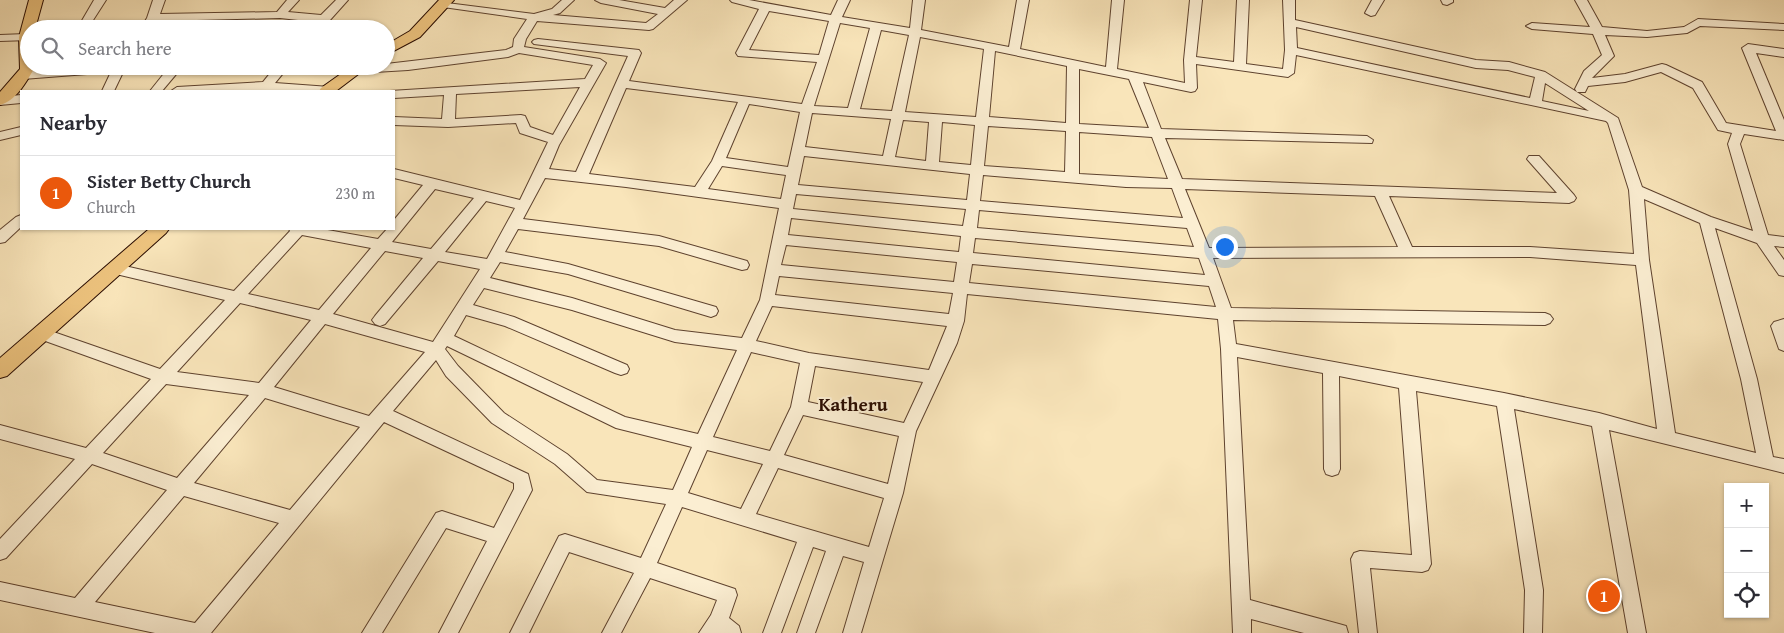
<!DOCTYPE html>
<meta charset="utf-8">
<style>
:root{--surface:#fff;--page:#f7f7f7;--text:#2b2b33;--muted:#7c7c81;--line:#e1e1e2;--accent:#ea580c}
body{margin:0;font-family:"Gentium Book Plus",serif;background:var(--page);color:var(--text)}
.controls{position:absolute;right:15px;bottom:15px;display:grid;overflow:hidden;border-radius:0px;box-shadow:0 1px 4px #0004}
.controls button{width:45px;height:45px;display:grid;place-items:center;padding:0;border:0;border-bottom:1px solid var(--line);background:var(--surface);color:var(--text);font:25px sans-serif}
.you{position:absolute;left:1224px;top:246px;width:18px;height:18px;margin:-12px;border:4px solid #fff;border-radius:50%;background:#1a73e8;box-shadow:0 0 0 8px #1a73e833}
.badge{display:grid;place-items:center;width:32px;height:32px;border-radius:50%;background:var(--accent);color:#fff;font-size:16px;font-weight:700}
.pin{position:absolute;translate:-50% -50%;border:2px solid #fff;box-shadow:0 1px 5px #0006}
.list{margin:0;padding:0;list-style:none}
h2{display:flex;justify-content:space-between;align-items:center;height:65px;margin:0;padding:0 20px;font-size:21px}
h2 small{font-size:16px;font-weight:400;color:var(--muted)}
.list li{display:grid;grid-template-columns:32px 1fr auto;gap:15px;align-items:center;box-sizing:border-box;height:75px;padding:0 20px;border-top:1px solid var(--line)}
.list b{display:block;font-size:19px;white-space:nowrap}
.list p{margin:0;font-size:16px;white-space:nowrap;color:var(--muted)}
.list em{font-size:16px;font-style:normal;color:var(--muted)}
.icon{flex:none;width:28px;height:28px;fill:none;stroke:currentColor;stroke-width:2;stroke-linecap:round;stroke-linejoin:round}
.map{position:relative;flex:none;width:1784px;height:633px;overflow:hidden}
.search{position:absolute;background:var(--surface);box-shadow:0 1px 4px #0004;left:20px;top:20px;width:375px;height:55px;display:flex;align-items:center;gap:12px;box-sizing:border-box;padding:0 18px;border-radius:28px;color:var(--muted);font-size:19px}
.panel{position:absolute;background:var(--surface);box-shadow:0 1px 4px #0004;left:20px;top:90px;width:375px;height:140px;border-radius:0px}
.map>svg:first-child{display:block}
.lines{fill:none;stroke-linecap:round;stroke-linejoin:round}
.minor-casing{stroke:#5e422e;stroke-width:2}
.major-casing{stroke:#2a0c00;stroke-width:2}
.minor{fill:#fbeed2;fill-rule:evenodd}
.major{fill:#ecc27d;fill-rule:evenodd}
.labels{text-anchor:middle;stroke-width:4;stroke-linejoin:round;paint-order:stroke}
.quarter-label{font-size:19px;font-weight:bold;fill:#2a0c00;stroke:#fbeed2}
</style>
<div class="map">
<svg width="1784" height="633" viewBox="0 0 1784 633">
<rect width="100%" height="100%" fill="#f9e5ba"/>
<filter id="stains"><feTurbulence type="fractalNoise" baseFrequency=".004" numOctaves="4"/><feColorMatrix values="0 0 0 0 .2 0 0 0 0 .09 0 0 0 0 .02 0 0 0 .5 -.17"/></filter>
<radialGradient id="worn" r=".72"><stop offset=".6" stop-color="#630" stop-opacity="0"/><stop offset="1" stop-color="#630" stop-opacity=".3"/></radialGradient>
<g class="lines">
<g class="minor-casing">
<g id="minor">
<path d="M94 0H106L88 28 73 29 80 24Z"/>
<path d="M153 0H165L160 14 277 12 287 0H299L288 12 321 15 336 0H348L322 29H309L316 22 280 18 157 21 152 29H140L147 18Z"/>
<path d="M562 0H574L560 13 553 15 646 23 658 14 601 3 595 0H619L665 8 674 0H687L653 29 649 30 537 21 526 39 524 47 600 59 606 63 559 145 549 169 576 172 628 56 534 44 532 42 534 40 538 39 639 50 641 53 629 81 802 104 817 62 738 56 736 53 759 9 732 2 730 0H749L831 15 838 0H850L842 17 910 28 913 0H925L921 30 1009 47 1017 0H1029L1020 49 1106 67 1112 0H1124L1117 69 1185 83 1184 60 1190 0H1202L1196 57 1234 62 1237 0H1249L1246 64 1283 69 1285 50 1283 0H1295V20L1476 60 1509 62 1545 72 1618 118 1642 187 1711 217 1753 231 1728 144 1732 133 1718 130 1693 88 1661 72 1625 82 1588 86 1585 92H1577L1575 89 1584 71 1602 55 1593 34 1532 29 1526 26 1532 23 1590 27 1575 0H1587L1602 27 1647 31 1684 27 1698 19 1784 24V30L1700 26 1687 33 1647 37 1605 35 1614 56 1592 78 1625 74 1662 64 1666 65 1702 82 1726 123 1776 131 1742 48 1748 44 1784 49V57L1756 53 1784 120V140L1744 134 1740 144 1768 235 1784 237V247L1774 246 1784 260V276L1779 275 1757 243 1715 228 1757 379 1773 457 1784 459V473L1609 430 1646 633H1628L1592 426 1514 409 1543 590 1542 633H1524L1525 590 1497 406 1416 391 1431 564 1428 570 1422 572 1370 568 1377 633H1359L1351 559 1354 553 1360 551 1412 555 1399 388 1339 376 1340 469 1338 474 1332 476 1326 474 1324 469 1323 373 1237 357 1250 600 1339 624 1346 626 1348 633H1304L1251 619V633H1233L1221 349 1218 319 967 294 964 321 957 343 916 431 903 493 861 633H843L864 562 843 556 815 633H797L826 551 813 547 781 633H763L797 542 682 507 657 563 735 589 737 595 729 618 739 626 741 633H699L711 615 717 600 650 578 621 633H602L634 573 569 552 529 633H510L559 536 565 534 641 558 666 504 587 492 555 464 492 423 446 376 436 360 393 411 528 474 532 490 458 633H439L487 541 446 528 382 633H362L436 513 442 511 494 528 514 489V483L384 422 211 633H155L0 600V582L75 598 167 490 92 464 6 558 0 560V539L75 459 0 439V425L86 448 151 379 37 338 34 334 37 330 42 328 160 369 225 300 116 274 111 273 109 269 111 265 116 264 234 291 290 231 289 229H322L378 239 387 229H394V220L423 185 394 178V169L520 200 548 142 520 133 516 123 448 127 394 125V117L442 119 444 95 394 98V91H390L585 79 593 65 519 53 508 57 408 70 358 73 352 69 354 66H386V64L506 50 513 47 514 39 527 19 443 7 439 6 437 4 439 2 534 14 552 9ZM769 11 829 21 819 55 749 50ZM840 23 870 28 848 108 814 106ZM1296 27 1476 68 1508 70 1535 77 1530 98 1297 48ZM881 30 909 35 892 111 860 109ZM920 37 984 49 976 117 905 112ZM995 51 1067 66 1066 123 989 117ZM1296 55 1606 121 1608 123 1629 190 1634 254 1530 247H1412L1389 196 1569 203 1574 201 1576 198 1574 195 1539 156H1529L1527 159 1557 193 1182 179 1165 138 1372 143 1373 140 1367 136 1161 129 1143 82 1191 92 1195 91 1197 88 1196 64 1288 77 1294 73ZM1079 69 1129 79 1149 128 1079 124ZM1545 83 1589 111 1542 101ZM580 87 553 135 530 127 525 116 521 115 455 119 456 94ZM626 88 738 102 712 161 695 187 589 174ZM749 104 800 112 788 167 726 158ZM812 113 891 119 883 156 805 147ZM903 120 929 122 926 161 895 157ZM942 122 975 125 971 165 939 162ZM988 126 1066 131 1065 172 984 166ZM1079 132 1152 137 1168 179 1079 174ZM804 156 970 174 967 200 798 185ZM722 166 786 175 781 199 708 189ZM983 175 1126 187 1172 188 1183 218 980 201ZM545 178 626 187 779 208 760 300 742 338 675 330 572 298 490 278 500 262 568 274 711 317 716 315 718 311 716 307 568 264 505 252 518 229 659 246 742 270 747 269 749 265 747 261 659 236 523 219ZM435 189 474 198 431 249 392 242ZM1185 189 1375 196 1398 247 1209 248ZM796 194 966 209 963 226 793 209ZM1644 199 1700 223 1741 379 1756 453 1675 433 1649 260ZM486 201 515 208 487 259 445 252ZM979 210 1187 228 1194 247 977 228ZM791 218 961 236 959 252 788 235ZM302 235 371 248 319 310 248 294ZM975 238 1199 258 1205 275 973 253ZM786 245 957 262 954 282 781 265ZM385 251 423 258 375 316 372 320 375 324 380 326 385 324 438 261 480 269 433 342 333 314ZM1530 257 1636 265 1657 429 1599 413 1504 393 1236 344 1233 320 1545 325 1550 323 1553 319 1550 315 1545 313 1231 308 1213 258ZM972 264 1209 286 1216 307 969 283ZM779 276 953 293 949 314 775 295ZM484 288 572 310 675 342 737 350 698 434 625 417 454 336 466 315 505 326 615 373 621 375 627 373 629 369 627 365 514 317 473 305ZM240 303 311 320 259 383 177 372ZM772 306 947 326 929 370 809 353 756 341ZM325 324 425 352 369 416 274 387ZM447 346 616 428 692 447 673 490 597 480 567 454 504 413 458 366 445 349ZM751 352 800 363 791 407 770 451 713 437ZM815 366 923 382 904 423 808 402ZM166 384 249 395 177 478 103 453ZM265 398 360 427 290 510 194 483ZM803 415 899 436 888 484 784 455ZM707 450 763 464 741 509 688 493ZM778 468 884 498 869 547 756 514ZM184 496 279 523 195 623 95 602Z"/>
<path d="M1372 0H1384L1375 15 1371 16 1365 13Z"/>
<path d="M1441 0H1453V2L1447 5 1443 4Z"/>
<path d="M26 34H29V40L0 41V35Z"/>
<path d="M87 66H126L114 91H102L110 74H87L23 79 17 75 23 71Z"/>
<path d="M170 66H183L162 91H150Z"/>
<path d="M276 66H289L275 83 330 87 336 91H171L177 87 263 82Z"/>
<path d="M21 95V103L0 105V97Z"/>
<path d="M21 127V135L0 140V132Z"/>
<path d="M21 215V227L5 242 0 243V230L16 217Z"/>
<path d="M1784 319V351L1779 349 1771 326 1774 322Z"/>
</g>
</g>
<g class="major-casing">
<g id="major">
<path d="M29 0H43L35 29H29V66H34V69C26 82 16 101 0 105V92L20 69 19 37Z"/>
<path d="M439 0H454L420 37 386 55V45L410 31Z"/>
<path d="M352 66H369L336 91H319L321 88Z"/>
<path d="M149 229H169L166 233 7 376 0 378V358Z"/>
</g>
</g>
<use href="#minor" class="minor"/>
<use href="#major" class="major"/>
</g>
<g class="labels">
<g class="quarter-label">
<text x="853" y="411">Katheru</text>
</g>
</g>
<rect width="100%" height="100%" filter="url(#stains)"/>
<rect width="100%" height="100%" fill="url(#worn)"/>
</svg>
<div class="controls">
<button>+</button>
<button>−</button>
<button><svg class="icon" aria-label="locate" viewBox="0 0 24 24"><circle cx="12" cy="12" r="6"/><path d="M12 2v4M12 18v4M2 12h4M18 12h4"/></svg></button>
</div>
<div class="you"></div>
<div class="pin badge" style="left:1604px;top:596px">1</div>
<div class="search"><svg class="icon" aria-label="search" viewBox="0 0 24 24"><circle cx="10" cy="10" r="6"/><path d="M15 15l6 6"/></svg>Search here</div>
<section class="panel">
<h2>Nearby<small></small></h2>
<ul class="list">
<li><span class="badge">1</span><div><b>Sister Betty Church</b><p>Church</p></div><em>230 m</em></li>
</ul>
</section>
</div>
